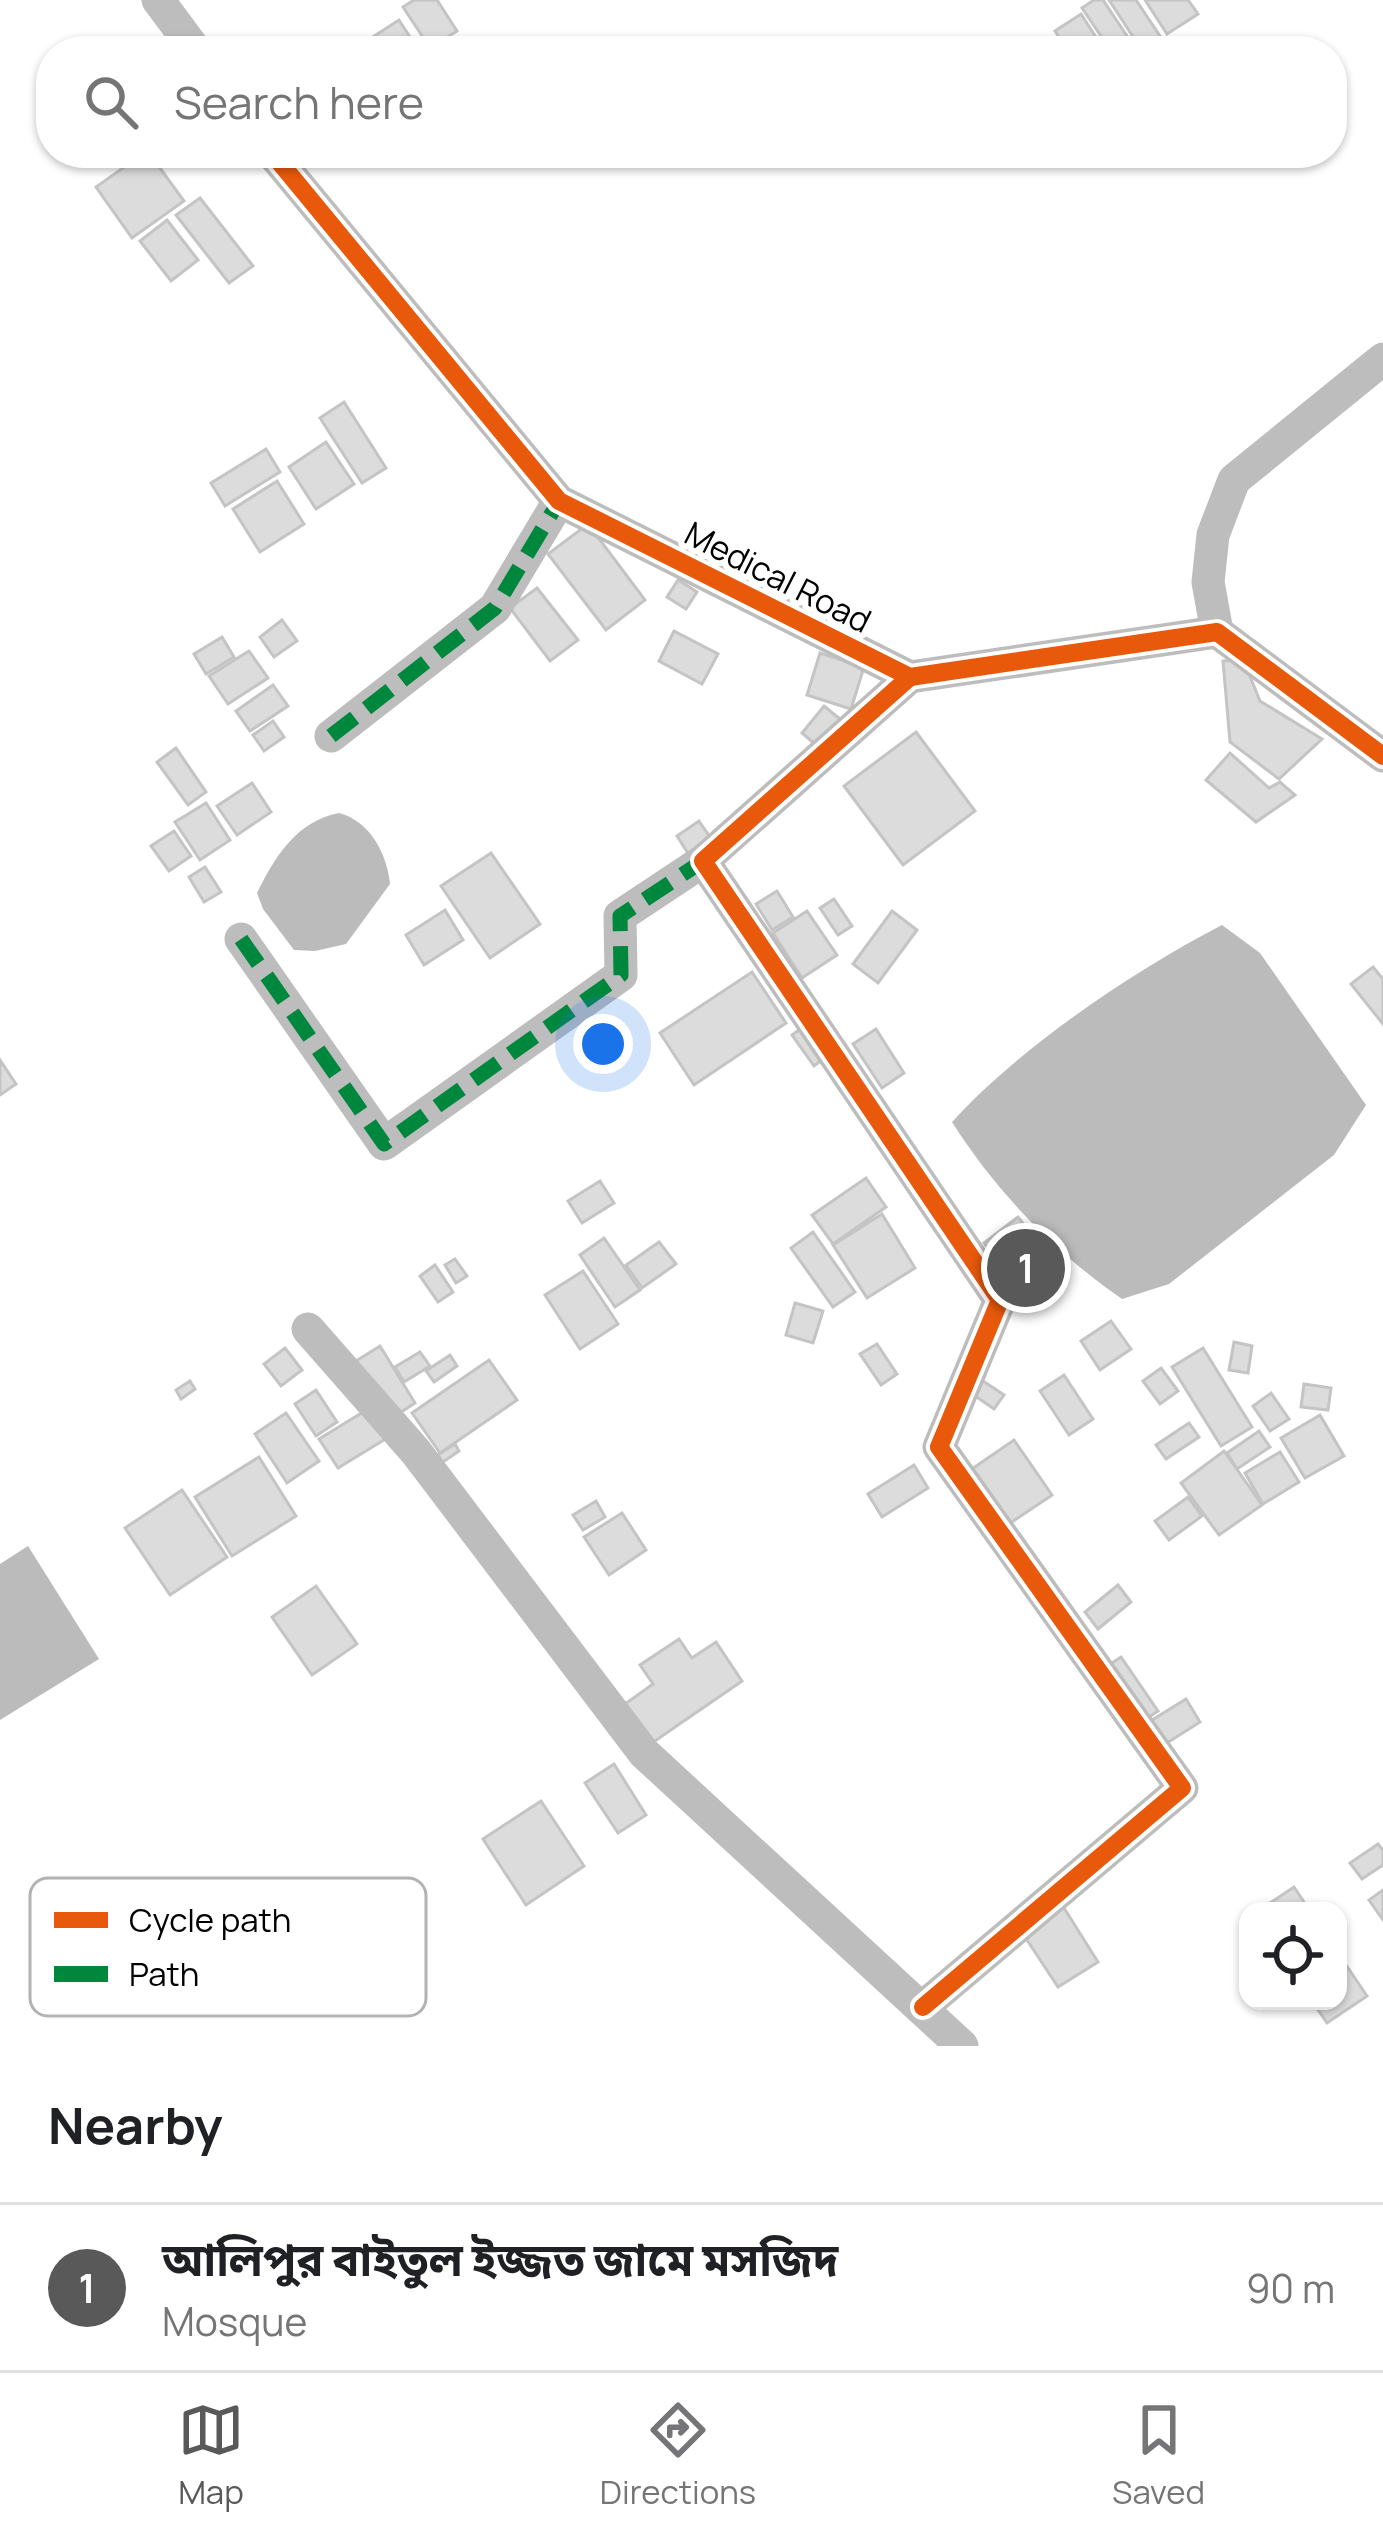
<!DOCTYPE html>
<meta charset="utf-8">
<style>
:root{--surface:#fff;--page:#f2f2f2;--text:#202124;--muted:#757577;--line:#e0e0e0;--accent:#595959}
body{margin:0;font-family:Manrope,"Noto Sans Bengali",sans-serif;background:var(--page);color:var(--text)}
.controls{position:absolute;right:36px;bottom:36px;display:grid;overflow:hidden;border-radius:24px;box-shadow:0 3px 9px #0004}
.controls button{width:108px;height:108px;display:grid;place-items:center;padding:0;border:0;border-bottom:3px solid var(--line);background:var(--surface);color:var(--text);font:60px sans-serif}
.you{position:absolute;left:603px;top:1044px;width:42px;height:42px;margin:-30px;border:9px solid #fff;border-radius:50%;background:#1a73e8;box-shadow:0 0 0 18px #1a73e833}
.badge{display:grid;place-items:center;width:78px;height:78px;border-radius:50%;background:var(--accent);color:#fff;font-size:39px;font-weight:700}
.pin{position:absolute;translate:-50% -50%;border:6px solid #fff;box-shadow:0 3px 12px #0006}
.list{margin:0;padding:0;list-style:none}
h2{display:flex;justify-content:space-between;align-items:center;height:156px;margin:0;padding:0 48px;font-size:51px}
h2 small{font-size:39px;font-weight:400;color:var(--muted)}
.list li{display:grid;grid-template-columns:78px 1fr auto;gap:36px;align-items:center;box-sizing:border-box;height:168px;padding:0 48px;border-top:3px solid var(--line)}
.list b{display:block;font-size:45px;white-space:nowrap}
.list p{margin:0;font-size:39px;white-space:nowrap;color:var(--muted)}
.list em{font-size:39px;font-style:normal;color:var(--muted)}
.icon{flex:none;width:66px;height:66px;fill:none;stroke:currentColor;stroke-width:2;stroke-linecap:round;stroke-linejoin:round}
.map{position:relative;flex:none;width:1383px;height:2046px;overflow:hidden}
.search{position:absolute;background:var(--surface);box-shadow:0 3px 9px #0004;left:36px;right:36px;top:36px;height:132px;display:flex;align-items:center;gap:30px;box-sizing:border-box;padding:0 42px;border-radius:48px;color:var(--muted);font-size:45px}
.sheet{height:324px;background:var(--surface)}
nav{display:flex;justify-content:space-around;align-items:center;box-sizing:border-box;height:168px;border-top:3px solid var(--line);background:var(--surface);font-size:33px;color:var(--muted)}
nav a{display:grid;justify-items:center;gap:6px}
nav .on{color:var(--accent)}
.map>svg:first-child{display:block}
.water{fill:#bbb}
.building{fill:#dcdcdc;stroke:#c4c4c4;stroke-width:3}
.lines{fill:none;stroke-linecap:round;stroke-linejoin:round}
.minor{stroke:#bdbdbd;stroke-width:33}
.quiet{stroke:#00873e;stroke-width:15;stroke-dasharray:30 15;stroke-linecap:butt}
.cycleway-casing{stroke:#fff;stroke-width:26}
.cycleway{stroke:#e8590c;stroke-width:18}
.labels{text-anchor:middle;stroke-width:12;stroke-linejoin:round;paint-order:stroke}
.street-label{font-size:33px;fill:#000;stroke:#fff}
.key{fill:#fff;stroke:#b2b2b2;stroke-width:3}
.key-label{font-size:33px;fill:#000}
</style>
<div class="map">
<svg width="1383" height="2046" viewBox="0 0 1383 2046">
<rect width="100%" height="100%" fill="#fff"/>
<g class="water">
<path d="M339 813C370 821 387 854 390 884L346 944 315 951 294 950 263 909 257 893C275 856 297 821 339 813Z"/>
<path d="M1222 925 1260 953 1366 1105 1334 1155 1169 1284 1122 1299C1055 1253 995 1190 952 1122 1019 1048 1133 971 1222 925Z"/>
<path d="M28 1546 99 1659 0 1720V1564Z"/>
</g>
<g class="building">
<path d="M414 0H437L457 31 430 48 403 7Z"/>
<path d="M1094 0H1103L1137 51H1111L1082 8Z"/>
<path d="M1109 0H1136L1160 36 1141 49Z"/>
<path d="M1145 0H1188L1198 14 1167 34Z"/>
<path d="M1081 14 1105 51H1068L1055 31Z"/>
<path d="M399 20 419 51H351Z"/>
<path d="M144 153H149L184 201 132 238 96 187Z"/>
<path d="M200 198 253 266 229 283 176 215Z"/>
<path d="M167 220 198 260 171 281 140 241Z"/>
<path d="M344 402 386 468 362 483 320 418Z"/>
<path d="M326 442 354 484 316 509 289 467Z"/>
<path d="M266 449 280 472 225 506 211 483Z"/>
<path d="M277 481 304 524 260 552 233 509Z"/>
<path d="M588 524 645 600 606 630 548 554Z"/>
<path d="M678 580 697 592 686 609 667 597Z"/>
<path d="M537 588 578 640 550 661 510 608Z"/>
<path d="M282 620 297 641 274 657 260 637Z"/>
<path d="M674 631 718 654 702 684 659 661Z"/>
<path d="M222 637 234 657 206 674 194 654Z"/>
<path d="M249 651 268 678 228 704 209 676Z"/>
<path d="M820 653 864 667 851 709 807 695Z"/>
<path d="M1243 659 1260 701 1322 739 1279 779 1230 742 1223 661Z"/>
<path d="M273 685 288 706 250 731 236 711Z"/>
<path d="M824 706 840 719 817 746 802 733Z"/>
<path d="M273 721 284 737 264 751 253 735Z"/>
<path d="M916 732 975 811 903 865 844 786Z"/>
<path d="M176 748 206 792 188 805 157 762Z"/>
<path d="M1230 753 1269 788 1280 782 1295 795 1256 822 1206 780Z"/>
<path d="M252 783 271 812 237 835 217 806Z"/>
<path d="M206 803 230 840 200 860 175 822Z"/>
<path d="M699 821 712 840 689 855 677 836Z"/>
<path d="M174 831 191 856 169 871 151 846Z"/>
<path d="M491 853 540 924 490 958 441 886Z"/>
<path d="M205 867 221 892 204 902 189 877Z"/>
<path d="M777 891 793 917 772 930 756 904Z"/>
<path d="M834 899 852 926 838 935 820 908Z"/>
<path d="M445 910 463 940 424 965 406 935Z"/>
<path d="M807 911 837 955 802 978 773 933Z"/>
<path d="M892 911 917 930 878 983 853 964Z"/>
<path d="M1373 967 1383 979V1024L1351 984Z"/>
<path d="M752 972 786 1023 694 1085 660 1033Z"/>
<path d="M804 1026 826 1057 814 1066 792 1035Z"/>
<path d="M876 1029 904 1073 882 1088 853 1044Z"/>
<path d="M0 1060 16 1084 0 1095Z"/>
<path d="M866 1178 886 1207 833 1244 812 1215Z"/>
<path d="M600 1181 614 1203 582 1223 568 1201Z"/>
<path d="M882 1214 915 1268 867 1298 833 1245Z"/>
<path d="M1018 1217 1062 1274 1027 1300 984 1243Z"/>
<path d="M813 1232 855 1292 833 1307 791 1248Z"/>
<path d="M604 1238 640 1290 615 1307 580 1255Z"/>
<path d="M659 1242 676 1264 642 1288 626 1265Z"/>
<path d="M455 1259 467 1276 456 1283 445 1265Z"/>
<path d="M435 1265 453 1292 438 1302 420 1276Z"/>
<path d="M583 1271 618 1324 580 1349 545 1295Z"/>
<path d="M795 1303 823 1311 813 1343 786 1335Z"/>
<path d="M1111 1321 1131 1349 1100 1370 1081 1341Z"/>
<path d="M1234 1342 1252 1346 1248 1373 1229 1370Z"/>
<path d="M877 1344 897 1374 881 1385 860 1354Z"/>
<path d="M380 1346 415 1403 392 1418 356 1361Z"/>
<path d="M285 1348 302 1370 281 1386 264 1364Z"/>
<path d="M1203 1348 1252 1427 1221 1446 1172 1367Z"/>
<path d="M420 1352 430 1366 404 1382 395 1367Z"/>
<path d="M450 1355 457 1366 434 1382 426 1371Z"/>
<path d="M489 1360 517 1400 440 1453 412 1413Z"/>
<path d="M1161 1368 1178 1391 1160 1404 1143 1381Z"/>
<path d="M1064 1375 1093 1419 1069 1435 1040 1391Z"/>
<path d="M980 1379 1004 1395 994 1409 971 1393Z"/>
<path d="M190 1381 195 1389 181 1399 176 1390Z"/>
<path d="M1304 1384 1331 1388 1328 1410 1301 1407Z"/>
<path d="M316 1390 337 1422 316 1436 295 1404Z"/>
<path d="M1271 1393 1289 1419 1270 1431 1253 1406Z"/>
<path d="M373 1406 392 1435 338 1468 319 1439Z"/>
<path d="M286 1413 319 1461 287 1483 255 1434Z"/>
<path d="M1320 1415 1344 1456 1305 1478 1281 1438Z"/>
<path d="M1189 1423 1199 1437 1166 1459 1156 1445Z"/>
<path d="M1259 1431 1270 1447 1237 1469 1227 1453Z"/>
<path d="M1014 1440 1052 1495 1009 1524 972 1469Z"/>
<path d="M455 1444 459 1451 443 1462 438 1455Z"/>
<path d="M1224 1451 1262 1505 1219 1535 1181 1483Z"/>
<path d="M1280 1452 1299 1482 1263 1504 1245 1473Z"/>
<path d="M259 1457 296 1516 232 1556 195 1497Z"/>
<path d="M914 1465 928 1488 882 1517 868 1494Z"/>
<path d="M182 1490 227 1557 170 1595 125 1528Z"/>
<path d="M1188 1497 1202 1516 1169 1540 1155 1521Z"/>
<path d="M596 1501 605 1517 583 1530 573 1515Z"/>
<path d="M622 1513 646 1550 609 1575 584 1537Z"/>
<path d="M1118 1585 1131 1602 1098 1629 1085 1612Z"/>
<path d="M316 1586 357 1644 312 1675 272 1617Z"/>
<path d="M679 1639 692 1658 716 1642 742 1681 652 1743 625 1704 653 1684 640 1665Z"/>
<path d="M1121 1657 1158 1711 1146 1719 1109 1665Z"/>
<path d="M1186 1699 1200 1722 1159 1748 1144 1725Z"/>
<path d="M614 1764 646 1815 618 1833 585 1783Z"/>
<path d="M541 1801 584 1866 526 1905 483 1839Z"/>
<path d="M1378 1844 1383 1850V1865L1362 1879 1350 1863Z"/>
<path d="M1294 1887 1310 1911H1258Z"/>
<path d="M1383 1890V1920L1369 1900Z"/>
<path d="M1064 1908 1098 1962 1058 1987 1023 1934Z"/>
<path d="M1338 1953 1367 1996 1327 2023 1312 2001H1338Z"/>
</g>
<g class="lines">
<g class="minor">
<path d="M158 0 196 51"/>
<path d="M272 153 559 501 910 677 1217 632 1383 756"/>
<path d="M1217 632 1208 582 1213 535 1234 480 1383 359"/>
<path d="M910 677 703 861 1000 1300 939 1447 1182 1788 923 2007"/>
<path d="M331 736 495 608 559 501"/>
<path d="M241 939 384 1144 621 975 620 916 703 861"/>
<path d="M308 1329 416 1452 644 1753 962 2046"/>
</g>
<g class="quiet">
<path d="M331 736 495 608 559 501"/>
<path d="M241 939 384 1144 621 975 620 916 703 861"/>
</g>
<g class="cycleway-casing">
<g id="cycleway">
<path d="M272 153 559 501 910 677 1217 632 1383 756"/>
<path d="M910 677 703 861 1000 1300 939 1447 1182 1788 923 2007"/>
</g>
</g>
<use href="#cycleway" class="cycleway"/>
</g>
<g class="labels">
<g class="street-label">
<text transform="translate(778 577) rotate(27)" y="12">Medical Road</text>
</g>
</g>
<rect x="30" y="1878" width="396" height="138" rx="18" class="key"/>
<rect x="54" y="1912" width="54" height="16" fill="#e8590c"/>
<rect x="54" y="1966" width="54" height="16" fill="#00873e"/>
<g class="key-label">
<text x="129" y="1932">Cycle path</text>
<text x="129" y="1986">Path</text>
</g>
</svg>
<div class="controls">
<button><svg class="icon" aria-label="locate" viewBox="0 0 24 24"><circle cx="12" cy="12" r="6"/><path d="M12 2v4M12 18v4M2 12h4M18 12h4"/></svg></button>
</div>
<div class="you"></div>
<div class="pin badge" style="left:1026px;top:1268px">1</div>
<div class="search"><svg class="icon" aria-label="search" viewBox="0 0 24 24"><circle cx="10" cy="10" r="6"/><path d="M15 15l6 6"/></svg>Search here</div>
</div>
<section class="sheet">
<h2>Nearby<small></small></h2>
<ul class="list">
<li><span class="badge">1</span><div><b>আলিপুর বাইতুল ইজ্জত জামে মসজিদ</b><p>Mosque</p></div><em>90 m</em></li>
</ul>
</section>
<nav>
<a class="on"><svg class="icon" aria-label="map" viewBox="0 0 24 24"><path d="M3 6l6-2 6 2 6-2v14l-6 2-6-2-6 2zM9 4v14M15 6v14"/></svg>Map</a>
<a><svg class="icon" aria-label="directions" viewBox="0 0 24 24"><path d="M12 3l9 9-9 9-9-9zM9 14v-3h6M13 9l2 2-2 2"/></svg>Directions</a>
<a><svg class="icon" aria-label="saved" viewBox="0 0 24 24"><path d="M7 4h10v16l-5-4-5 4z"/></svg>Saved</a>
</nav>
